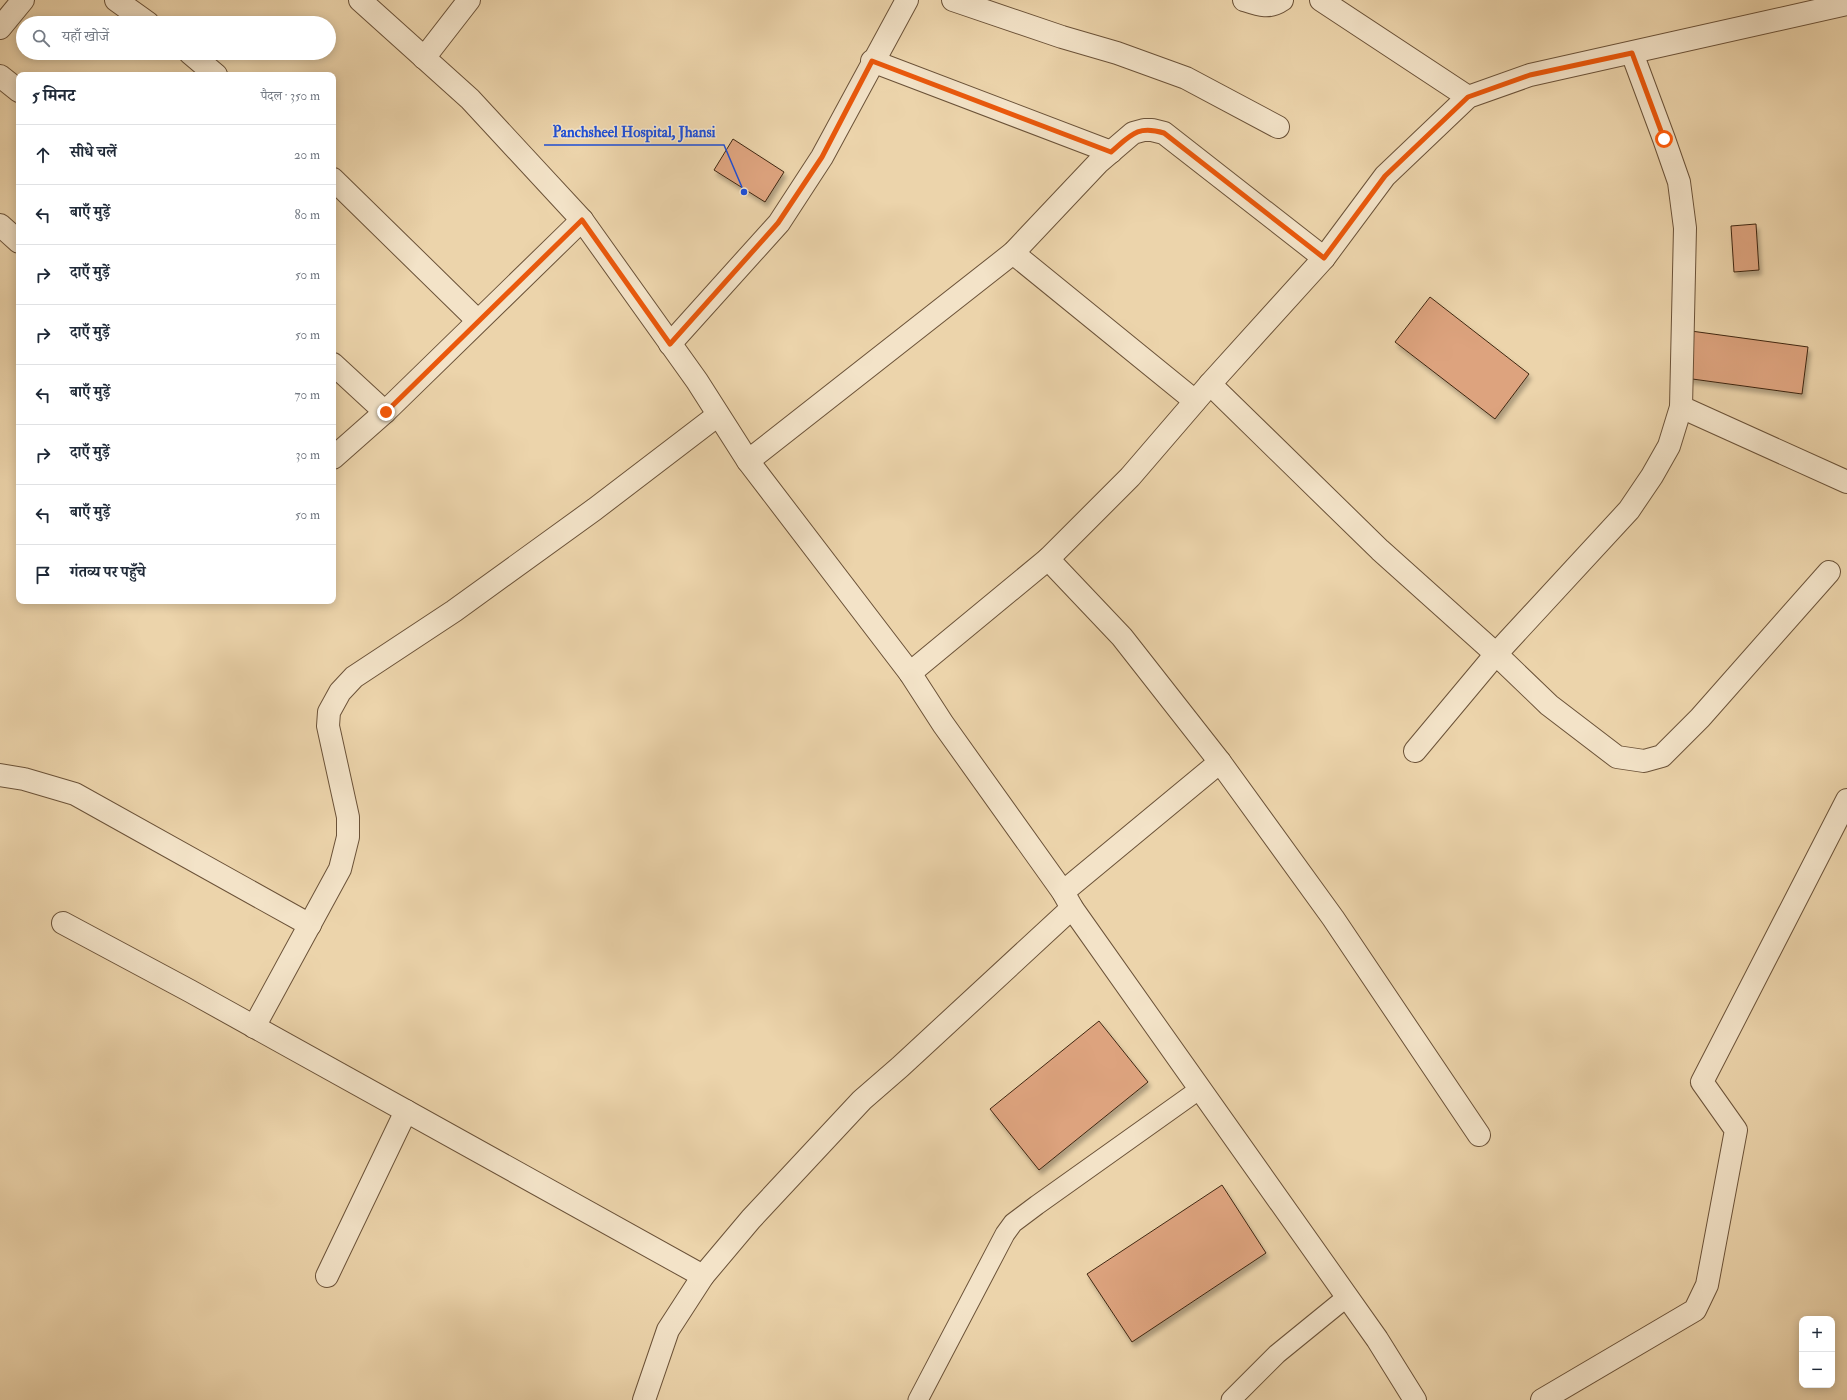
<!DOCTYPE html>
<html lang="hi">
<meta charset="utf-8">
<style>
:root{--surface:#fff;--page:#f6f6f7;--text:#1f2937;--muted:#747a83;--line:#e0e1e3}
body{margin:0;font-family:"IM FELL Double Pica","Noto Serif Devanagari",serif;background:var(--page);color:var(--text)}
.controls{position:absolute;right:12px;bottom:12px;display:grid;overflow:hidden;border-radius:8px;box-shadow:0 2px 10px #0003}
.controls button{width:36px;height:36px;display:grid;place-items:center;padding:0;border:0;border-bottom:1px solid var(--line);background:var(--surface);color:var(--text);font:20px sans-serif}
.stop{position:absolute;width:12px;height:12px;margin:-9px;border:3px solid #ea580c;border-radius:50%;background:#fff}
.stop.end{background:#ea580c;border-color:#fff;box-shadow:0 1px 4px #0008}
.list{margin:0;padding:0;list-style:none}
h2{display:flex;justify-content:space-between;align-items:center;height:52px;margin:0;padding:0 16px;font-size:17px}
h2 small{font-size:13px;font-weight:400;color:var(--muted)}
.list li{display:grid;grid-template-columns:26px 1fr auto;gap:12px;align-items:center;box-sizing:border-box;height:60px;padding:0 16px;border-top:1px solid var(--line)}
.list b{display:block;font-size:15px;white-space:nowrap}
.list em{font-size:13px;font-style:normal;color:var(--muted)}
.icon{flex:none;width:22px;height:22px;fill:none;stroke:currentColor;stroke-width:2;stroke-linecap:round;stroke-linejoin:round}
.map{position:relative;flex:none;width:1847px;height:1400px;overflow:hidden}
.search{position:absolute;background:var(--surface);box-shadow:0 2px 10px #0003;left:16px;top:16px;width:320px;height:44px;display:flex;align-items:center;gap:10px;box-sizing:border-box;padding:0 14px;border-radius:22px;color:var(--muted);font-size:15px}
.panel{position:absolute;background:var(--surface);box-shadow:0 2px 10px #0003;left:16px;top:72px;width:320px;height:532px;border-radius:8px}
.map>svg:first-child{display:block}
.building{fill:#dda37e;stroke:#402711;filter:url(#shadow)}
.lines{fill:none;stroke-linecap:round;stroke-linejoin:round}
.lane-casing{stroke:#6b5238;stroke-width:21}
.street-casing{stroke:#6b5238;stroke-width:24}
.lane{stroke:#f3e3c8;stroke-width:19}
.street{stroke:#f3e3c8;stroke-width:22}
.route{stroke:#ea580c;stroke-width:5}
.leader{fill:none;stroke:#1d4ed8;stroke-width:1.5}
.callout-dot{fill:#1d4ed8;stroke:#f3e3c8;stroke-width:1.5}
.callout-label{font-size:15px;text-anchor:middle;font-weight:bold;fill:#1d4ed8;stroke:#f3e3c8;stroke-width:3;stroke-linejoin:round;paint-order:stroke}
</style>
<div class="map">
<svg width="1847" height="1400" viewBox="0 0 1847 1400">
<defs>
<filter id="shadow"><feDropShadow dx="2.5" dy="4.5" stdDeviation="2" flood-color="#0004"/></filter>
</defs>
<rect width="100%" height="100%" fill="#ecd4ab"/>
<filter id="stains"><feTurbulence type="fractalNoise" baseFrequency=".005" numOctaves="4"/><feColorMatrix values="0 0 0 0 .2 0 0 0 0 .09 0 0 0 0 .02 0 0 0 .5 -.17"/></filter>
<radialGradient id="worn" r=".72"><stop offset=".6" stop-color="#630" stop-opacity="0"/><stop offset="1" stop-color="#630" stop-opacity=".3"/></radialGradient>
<g class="building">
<path d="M733 139 784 172 765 202 714 170Z"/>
<path d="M1756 224 1759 270 1734 272 1731 226Z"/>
<path d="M1430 297 1529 374 1495 419 1395 342Z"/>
<path d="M1691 331 1808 347 1802 394 1685 378Z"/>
<path d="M1099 1021 1148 1082 1039 1170 990 1109Z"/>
<path d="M1222 1185 1266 1253 1132 1342 1087 1274Z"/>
</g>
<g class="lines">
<g class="lane-casing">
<g id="lane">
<path d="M918 1400 1005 1234 1013 1223 1037 1205 1200 1089"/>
<path d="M1231 1400 1277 1354 1347 1297"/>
</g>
</g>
<g class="street-casing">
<g id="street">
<path d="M116 0 148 23"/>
<path d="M360 0 470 99 582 220 697 381 748 461 910 673 943 724 1063 892 1072 908 1377 1339 1415 1400"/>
<path d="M953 0 1062 37 1117 53 1186 78 1278 127"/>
<path d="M1244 0C1259 5 1269 9 1282 0"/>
<path d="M1321 0 1468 97"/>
<path d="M0 28 23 0"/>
<path d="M190 53 216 75"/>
<path d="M424 58 469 0"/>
<path d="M872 61 1111 152"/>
<path d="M0 76 19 91"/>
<path d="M333 179 477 320"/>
<path d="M0 225 19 242"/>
<path d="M1013 253 1195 401"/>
<path d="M670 344 779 223 822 157 907 0"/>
<path d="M333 364 385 412"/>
<path d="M1210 384 1380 550 1496 654 1549 705 1617 757 1644 761 1662 756 1700 718 1829 572"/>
<path d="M1681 407 1847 482"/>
<path d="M333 458 385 412 582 220"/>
<path d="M748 461 1013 253 1098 163 1133 133 1144 130H1152L1164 133 1324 258"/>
<path d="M1048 559 1122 637 1220 762 1333 918 1479 1135"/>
<path d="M910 673 1048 559 1130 477 1210 384 1324 258 1385 176 1468 97 1530 75 1847 4"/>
<path d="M1415 751 1496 654 1629 510 1652 476 1669 446 1681 407 1685 228 1679 182 1664 139 1632 53"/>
<path d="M0 775 24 779 75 794 310 925"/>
<path d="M1063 892 1220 762"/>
<path d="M63 923 190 991 703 1276"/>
<path d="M254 1027 340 869 348 837V817L328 726 329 712 340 692 354 677 454 611 595 509 718 415"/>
<path d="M327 1276 406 1111"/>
<path d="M644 1400 668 1330 703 1276 751 1219 862 1100 900 1067 1072 908"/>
<path d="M1542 1400 1695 1310 1707 1285 1736 1130 1702 1082 1847 800"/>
</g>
</g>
<use href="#lane" class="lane"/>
<use href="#street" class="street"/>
</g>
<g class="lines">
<path class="route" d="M386 412 582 220 670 344 778 223 822 157 872 61 1111 152C1131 135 1137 125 1164 133L1324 258 1385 176 1468 97 1530 75 1632 53 1664 139"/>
</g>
<path class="leader" d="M744 192L724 145H544"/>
<circle class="callout-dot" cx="744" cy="192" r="4"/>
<g class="callout-label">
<text x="634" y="137">Panchsheel Hospital, Jhansi</text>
</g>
<rect width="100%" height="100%" filter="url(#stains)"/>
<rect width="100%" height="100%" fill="url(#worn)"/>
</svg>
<div class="controls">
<button>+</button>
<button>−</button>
</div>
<div class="stop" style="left:1664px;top:139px"></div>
<div class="stop end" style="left:386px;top:412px"></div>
<div class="search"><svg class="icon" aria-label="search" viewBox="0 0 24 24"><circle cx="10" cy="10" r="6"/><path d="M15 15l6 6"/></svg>यहाँ खोजें</div>
<section class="panel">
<h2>5 मिनट<small>पैदल · 350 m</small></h2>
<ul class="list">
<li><svg class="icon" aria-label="ahead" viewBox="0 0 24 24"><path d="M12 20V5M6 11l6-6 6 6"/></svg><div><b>सीधे चलें</b></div><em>20 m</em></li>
<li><svg class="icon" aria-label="left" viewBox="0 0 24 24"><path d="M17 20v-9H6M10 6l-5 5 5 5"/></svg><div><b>बाएँ मुड़ें</b></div><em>80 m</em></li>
<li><svg class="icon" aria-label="right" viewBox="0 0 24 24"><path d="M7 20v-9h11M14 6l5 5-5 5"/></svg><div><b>दाएँ मुड़ें</b></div><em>50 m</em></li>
<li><svg class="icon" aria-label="right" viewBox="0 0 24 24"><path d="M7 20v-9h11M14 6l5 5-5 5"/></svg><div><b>दाएँ मुड़ें</b></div><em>50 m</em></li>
<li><svg class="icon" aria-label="left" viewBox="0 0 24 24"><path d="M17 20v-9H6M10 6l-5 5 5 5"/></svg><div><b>बाएँ मुड़ें</b></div><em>70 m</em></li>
<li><svg class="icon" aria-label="right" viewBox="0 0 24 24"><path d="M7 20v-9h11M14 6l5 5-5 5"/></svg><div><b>दाएँ मुड़ें</b></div><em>30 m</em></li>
<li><svg class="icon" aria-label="left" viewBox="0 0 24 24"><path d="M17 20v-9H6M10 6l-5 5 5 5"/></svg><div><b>बाएँ मुड़ें</b></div><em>50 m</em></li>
<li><svg class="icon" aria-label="arrive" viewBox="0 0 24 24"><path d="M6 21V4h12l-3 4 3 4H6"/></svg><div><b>गंतव्य पर पहुँचे</b></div></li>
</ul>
</section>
</div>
